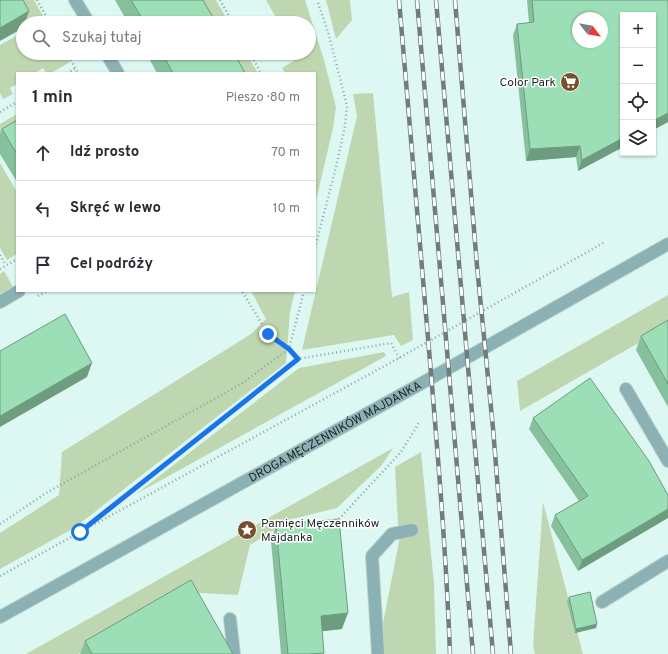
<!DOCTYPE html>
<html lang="pl">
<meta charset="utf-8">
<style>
:root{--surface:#fff;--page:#f7f7f7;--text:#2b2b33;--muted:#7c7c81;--line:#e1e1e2}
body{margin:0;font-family:Overpass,sans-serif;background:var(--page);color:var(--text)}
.controls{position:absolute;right:12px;top:12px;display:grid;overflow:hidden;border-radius:0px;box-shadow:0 1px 3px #0004}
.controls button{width:36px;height:36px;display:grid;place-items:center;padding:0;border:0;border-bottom:1px solid var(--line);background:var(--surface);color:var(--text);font:20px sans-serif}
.compass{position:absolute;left:572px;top:12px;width:36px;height:36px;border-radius:50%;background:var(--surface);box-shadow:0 1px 3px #0004;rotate:121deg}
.stop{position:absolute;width:12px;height:12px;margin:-9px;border:3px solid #1a73e8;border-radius:50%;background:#fff}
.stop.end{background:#1a73e8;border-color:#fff;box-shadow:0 1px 4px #0008}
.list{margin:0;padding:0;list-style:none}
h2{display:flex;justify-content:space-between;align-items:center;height:52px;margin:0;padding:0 16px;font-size:17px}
h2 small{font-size:13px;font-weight:400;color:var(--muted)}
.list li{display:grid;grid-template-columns:26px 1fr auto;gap:12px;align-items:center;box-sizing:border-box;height:56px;padding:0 16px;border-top:1px solid var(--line)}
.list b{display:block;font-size:15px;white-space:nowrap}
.list em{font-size:13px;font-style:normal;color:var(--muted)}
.icon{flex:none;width:22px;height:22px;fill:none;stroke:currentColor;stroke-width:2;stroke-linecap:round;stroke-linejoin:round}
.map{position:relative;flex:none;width:668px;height:654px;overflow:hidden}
.search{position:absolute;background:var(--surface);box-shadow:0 1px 3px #0004;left:16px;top:16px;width:300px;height:44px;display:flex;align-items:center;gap:10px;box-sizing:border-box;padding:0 14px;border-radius:22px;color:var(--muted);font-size:15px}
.panel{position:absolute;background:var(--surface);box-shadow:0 1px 3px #0004;left:16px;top:72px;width:300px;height:220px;border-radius:0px}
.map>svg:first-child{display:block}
.green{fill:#bfd7b1}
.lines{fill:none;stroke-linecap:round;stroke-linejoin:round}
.service-casing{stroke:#bad2cd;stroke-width:14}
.tertiary-casing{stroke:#bad2cd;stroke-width:14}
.path{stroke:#90a4a0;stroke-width:2.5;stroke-dasharray:1 3;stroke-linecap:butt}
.service{stroke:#8cb1b5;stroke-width:12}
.tertiary{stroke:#8cb1b5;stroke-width:12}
.rail-casing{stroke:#6d7e7b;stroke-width:4.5}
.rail{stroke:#fff;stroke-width:3;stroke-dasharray:9;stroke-linecap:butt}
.wall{fill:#86c09d}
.shaded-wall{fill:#6d9c7f}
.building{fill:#9cdfb6;stroke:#6d9c7f;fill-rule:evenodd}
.route{stroke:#1a73e8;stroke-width:5}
.labels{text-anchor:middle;stroke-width:3;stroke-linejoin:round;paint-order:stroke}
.poi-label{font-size:12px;fill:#1c2624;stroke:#fff;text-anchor:end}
.street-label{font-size:12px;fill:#1c2624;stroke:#fff}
</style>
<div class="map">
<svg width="668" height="654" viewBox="0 0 668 654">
<rect width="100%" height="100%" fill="#ddf8f2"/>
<g class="green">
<path d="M10 0H34L47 23H23Z"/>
<path d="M191 0H216L229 23H204Z"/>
<path d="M266 0H305L324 60 336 107 333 128 315 205V73H285L282 68 298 58 296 53H309V23H279Z"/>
<path d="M326 0H350L352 20 336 39Z"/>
<path d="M23 32V53H64L70 62 51 73H46L43 68 35 73H17V84L10 88 13 94 3 99 0 93V45Z"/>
<path d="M221 53H246L258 73H232Z"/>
<path d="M373 93 392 297 409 292 413 340 401 346 394 335 302 350 357 116 353 94Z"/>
<path d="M17 114V129L0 139V124Z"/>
<path d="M0 163 17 192V254L7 260 0 248Z"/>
<path d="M4 271 13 287 0 294V274Z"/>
<path d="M251 291H295L290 312 286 363 74 528 0 569V533L59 495 62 452 251 334 266 319Z"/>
<path d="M668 295V326L520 411 517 381Z"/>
<path d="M384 352 386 356 136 494 299 368Z"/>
<path d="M393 448 382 465 337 508 292 519 250 545 238 595 182 592 78 654H26Z"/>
<path d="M421 452 434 584 436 654H379L381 633 399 542 395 467Z"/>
<path d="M543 502 583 654H535L533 646Z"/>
</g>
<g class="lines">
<g class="service-casing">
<g id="service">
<path d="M75 0 89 23"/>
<path d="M106 53 118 73"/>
<path d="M0 302 19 291"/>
<path d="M626 389 668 461"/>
<path d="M602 602 668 561"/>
<path d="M230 619 234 654"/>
<path d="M378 654 372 556 392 534 412 530"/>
</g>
</g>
<g class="tertiary-casing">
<g id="tertiary">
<path id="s1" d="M0 617 415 387 668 244"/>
</g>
</g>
<g class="path">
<path d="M37 0 50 23"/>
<path d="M220 0 233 23"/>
<path d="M67 53 78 73"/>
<path d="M250 53 261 73"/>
<path d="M67 73 76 68"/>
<path d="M0 112 17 102"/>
<path d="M315 248 336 167 345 126 347 106 329 35 317 0"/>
<path d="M0 255 6 265"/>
<path d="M0 269 17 259"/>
<path d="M304 291 289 349 298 359 391 343 399 358"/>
<path d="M38 296 47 291"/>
<path d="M339 519 401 452 420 421"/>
<path d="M0 524 46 493 241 384 289 349 268 334 242 291"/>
<path d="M87 526 298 359"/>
<path d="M0 576 399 358 605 242"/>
</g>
<use href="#service" class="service"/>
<use href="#tertiary" class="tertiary"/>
<g class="rail-casing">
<g id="rail">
<path d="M399 0C409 113 418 226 428 338 437 444 446 549 450 654"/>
<path d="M417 0 473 654"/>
<path d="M436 0 493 654"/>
<path d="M455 0 477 266 493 428 511 654"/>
</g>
</g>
<use href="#rail" class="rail"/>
</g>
<g class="wall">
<path d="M115 0H203L216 23H128Z"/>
<path d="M527 0H668V122L653 130V15H623V147L578 171 576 157 526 161 513 35 517 24 529 23Z"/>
<path d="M146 53H234L245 73H157Z"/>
<path d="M17 120V182L0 154V134L2 129Z"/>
<path d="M668 320V407L636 350 641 336Z"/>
<path d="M533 418 649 461 578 571 551 526 555 515 579 501 529 429Z"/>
<path d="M276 525 342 629 322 631 324 654H281L271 541Z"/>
<path d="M569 597 597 624 596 628 575 633 567 601Z"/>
<path d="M85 641 233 654H80Z"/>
</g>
<g class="shaded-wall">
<path d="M29 11 25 23H23V28L0 41V28Z"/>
<path d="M668 113V122L653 130V121Z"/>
<path d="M623 138V147L578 171 582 160Z"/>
<path d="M580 146 576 157 526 161 530 149Z"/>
<path d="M92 363 87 377 0 427V416Z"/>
<path d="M668 509V518L578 571 582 560Z"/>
<path d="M348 613 342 629 316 632 321 616Z"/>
<path d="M597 624 596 628 575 633 576 629Z"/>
</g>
<g class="building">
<path d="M0 0H23L29 11 0 28Z"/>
<path d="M131 0H203L216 23H145Z"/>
<path d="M532 0H668V113L653 121V15H623V138L582 160 580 146 530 149 517 24 534 22ZM578 18H602V42H578Z"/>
<path d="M162 53H234L245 73H173Z"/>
<path d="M17 120V154L2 129Z"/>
<path d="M65 314 92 363 0 416V351Z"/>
<path d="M668 320V384L641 336Z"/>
<path d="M590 378 649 461 668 495V509L582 560 555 515 588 496 533 418Z"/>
<path d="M339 519 348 613 321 616 324 653 309 654H288L276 525Z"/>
<path d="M191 580 233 654H92L85 641Z"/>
<path d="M590 592 597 624 576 629 569 597Z"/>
</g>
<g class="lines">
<path class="route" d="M80 532 298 359 289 349 268 334"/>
</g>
<defs>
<g id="supermarket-disc" transform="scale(1)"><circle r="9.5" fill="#75502b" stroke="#fff"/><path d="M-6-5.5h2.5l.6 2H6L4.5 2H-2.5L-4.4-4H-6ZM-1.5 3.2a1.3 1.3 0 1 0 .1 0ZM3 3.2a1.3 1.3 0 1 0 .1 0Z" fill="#fff"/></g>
<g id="sight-disc" transform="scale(1)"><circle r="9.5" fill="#75502b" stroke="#fff"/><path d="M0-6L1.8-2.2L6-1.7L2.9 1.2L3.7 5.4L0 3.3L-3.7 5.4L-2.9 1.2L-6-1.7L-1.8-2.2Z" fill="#fff"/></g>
</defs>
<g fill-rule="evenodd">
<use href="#supermarket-disc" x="570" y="82"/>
<use href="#sight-disc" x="247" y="530"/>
</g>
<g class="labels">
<g class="poi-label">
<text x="556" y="86">Color Park</text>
<text x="261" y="527" text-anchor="start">Pamięci Męczenników<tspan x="261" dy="14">Majdanka</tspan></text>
</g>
<g class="street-label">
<text dy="4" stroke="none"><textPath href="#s1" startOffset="383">DROGA MĘCZENNIKÓW MAJDANKA</textPath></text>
</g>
</g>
</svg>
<div class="controls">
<button>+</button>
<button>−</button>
<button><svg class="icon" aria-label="locate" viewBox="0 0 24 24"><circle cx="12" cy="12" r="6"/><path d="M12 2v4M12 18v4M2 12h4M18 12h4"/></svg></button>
<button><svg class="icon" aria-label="layers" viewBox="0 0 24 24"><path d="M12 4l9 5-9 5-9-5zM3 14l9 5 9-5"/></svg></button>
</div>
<svg class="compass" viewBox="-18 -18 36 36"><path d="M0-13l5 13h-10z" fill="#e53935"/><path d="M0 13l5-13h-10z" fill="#7c7c81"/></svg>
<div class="stop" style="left:80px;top:532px"></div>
<div class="stop end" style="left:268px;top:334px"></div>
<div class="search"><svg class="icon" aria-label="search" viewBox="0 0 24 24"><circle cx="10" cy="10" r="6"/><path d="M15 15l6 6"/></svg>Szukaj tutaj</div>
<section class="panel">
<h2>1 min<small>Pieszo · 80 m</small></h2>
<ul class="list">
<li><svg class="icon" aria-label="ahead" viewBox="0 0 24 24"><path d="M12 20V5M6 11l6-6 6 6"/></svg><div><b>Idź prosto</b></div><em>70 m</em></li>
<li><svg class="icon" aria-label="left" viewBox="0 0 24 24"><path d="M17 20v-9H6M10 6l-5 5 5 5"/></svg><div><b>Skręć w lewo</b></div><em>10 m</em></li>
<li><svg class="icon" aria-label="arrive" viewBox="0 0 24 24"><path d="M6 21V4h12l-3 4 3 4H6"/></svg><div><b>Cel podróży</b></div></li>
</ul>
</section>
</div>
